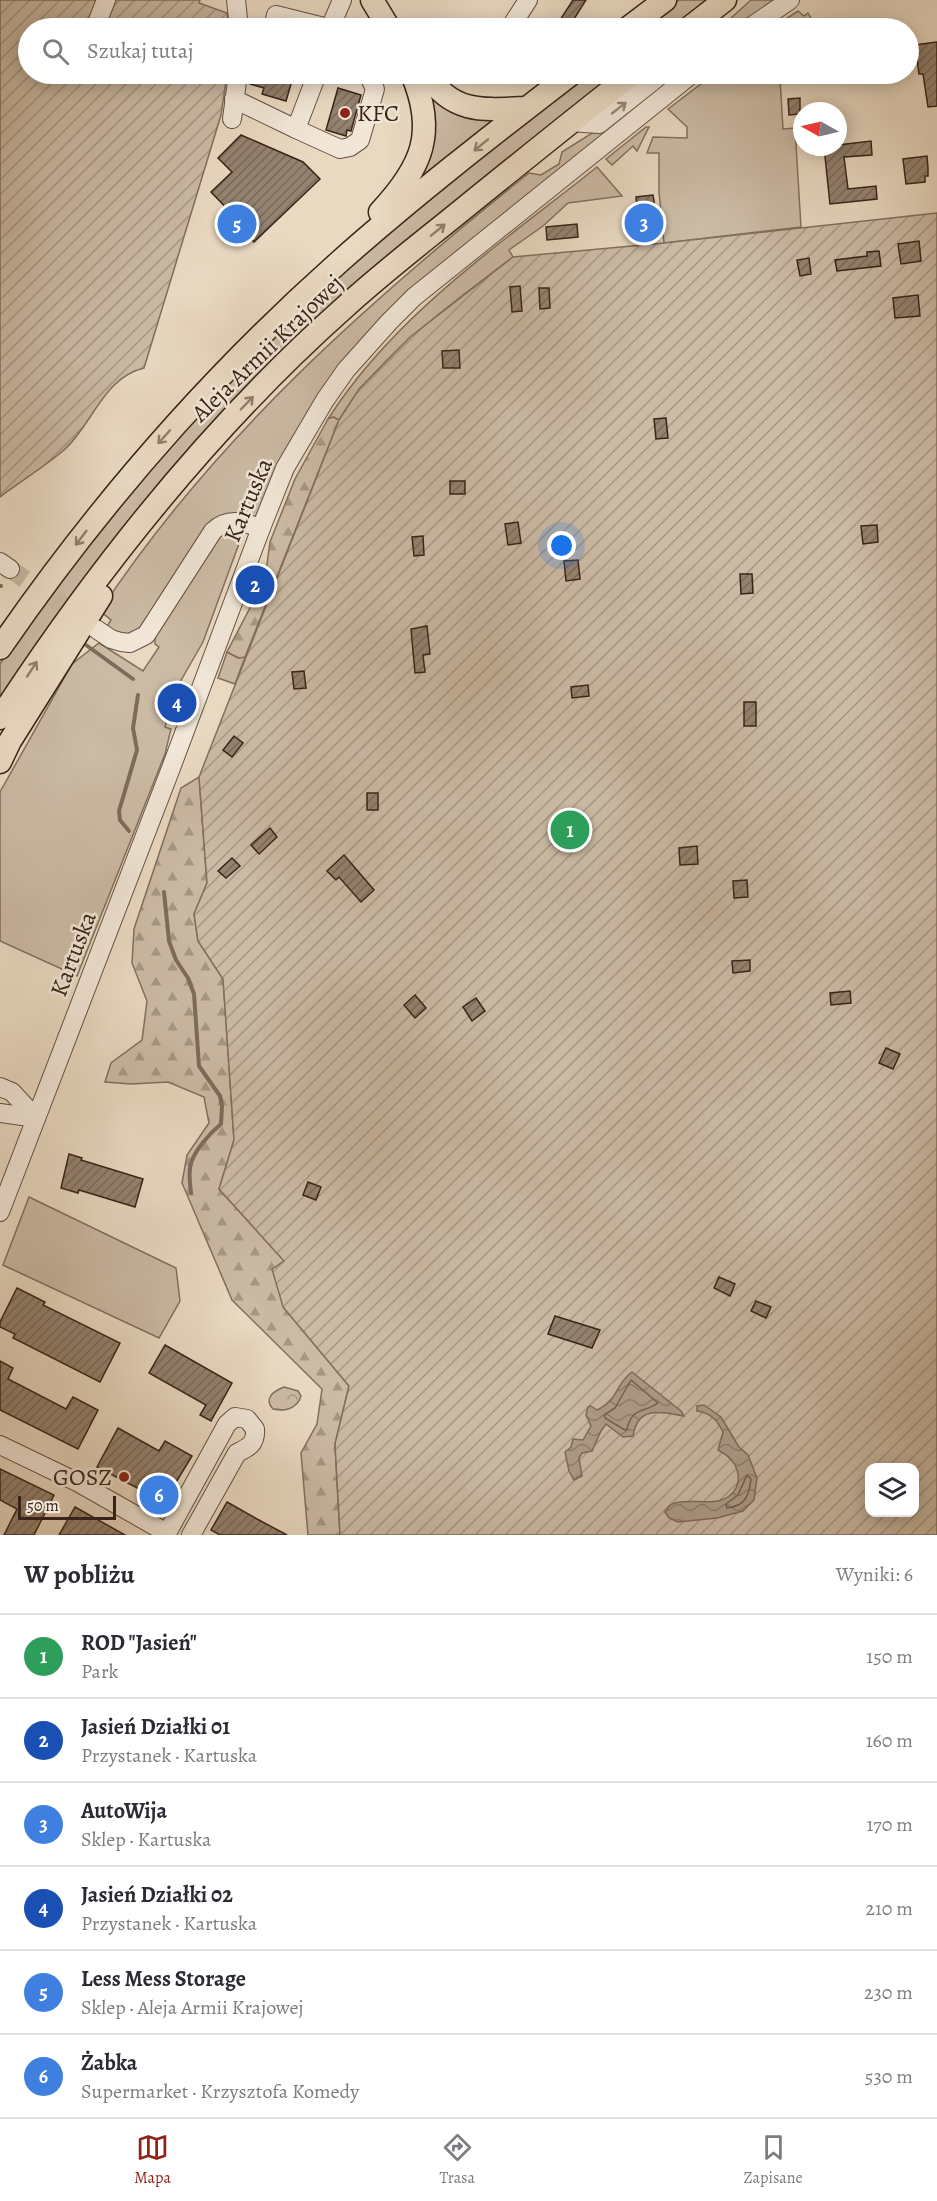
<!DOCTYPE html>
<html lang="pl">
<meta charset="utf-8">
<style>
:root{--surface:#fff;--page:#f7f7f7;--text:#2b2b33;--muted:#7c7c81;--line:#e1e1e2;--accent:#8f2418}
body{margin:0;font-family:Alegreya,serif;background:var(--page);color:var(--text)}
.controls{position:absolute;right:18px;bottom:18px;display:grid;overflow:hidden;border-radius:12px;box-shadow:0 3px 15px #0003}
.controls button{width:54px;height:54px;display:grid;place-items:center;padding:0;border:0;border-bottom:2px solid var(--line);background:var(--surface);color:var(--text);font:30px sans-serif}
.compass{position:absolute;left:793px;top:102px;width:54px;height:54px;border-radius:50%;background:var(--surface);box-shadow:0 3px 15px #0003;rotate:278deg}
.scale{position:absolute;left:18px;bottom:15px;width:98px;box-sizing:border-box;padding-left:6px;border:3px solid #382418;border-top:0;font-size:16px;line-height:21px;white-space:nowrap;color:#382418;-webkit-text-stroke:4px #f1e6d7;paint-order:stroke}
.you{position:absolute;left:562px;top:546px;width:21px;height:21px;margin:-15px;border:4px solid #fff;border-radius:50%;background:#1a73e8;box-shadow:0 0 0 9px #1a73e833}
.badge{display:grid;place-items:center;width:39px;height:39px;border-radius:50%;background:var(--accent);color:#fff;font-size:20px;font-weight:700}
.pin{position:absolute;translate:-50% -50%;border:3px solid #fff;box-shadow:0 2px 6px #0006}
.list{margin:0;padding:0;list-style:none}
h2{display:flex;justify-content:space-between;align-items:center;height:78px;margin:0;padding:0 24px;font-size:26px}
h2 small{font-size:20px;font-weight:400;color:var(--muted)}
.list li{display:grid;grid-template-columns:39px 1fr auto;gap:18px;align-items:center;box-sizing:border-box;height:84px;padding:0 24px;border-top:2px solid var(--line)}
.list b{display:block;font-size:22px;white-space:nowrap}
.list p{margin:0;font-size:20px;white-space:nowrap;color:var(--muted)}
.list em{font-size:20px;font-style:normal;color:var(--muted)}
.icon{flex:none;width:33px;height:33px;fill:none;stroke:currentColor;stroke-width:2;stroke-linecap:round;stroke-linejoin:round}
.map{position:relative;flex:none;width:937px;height:1535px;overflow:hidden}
.search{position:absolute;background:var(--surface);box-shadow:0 3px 15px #0003;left:18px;right:18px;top:18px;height:66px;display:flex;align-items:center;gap:15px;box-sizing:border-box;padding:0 21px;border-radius:33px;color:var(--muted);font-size:22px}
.sheet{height:582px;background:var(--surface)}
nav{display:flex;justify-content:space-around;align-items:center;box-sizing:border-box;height:84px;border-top:2px solid var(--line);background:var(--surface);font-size:16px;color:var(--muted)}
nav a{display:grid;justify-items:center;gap:3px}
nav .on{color:var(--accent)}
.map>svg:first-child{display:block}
.grass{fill:#cbbaa4;stroke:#826f5e;stroke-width:1.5}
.forest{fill:url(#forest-firs);stroke:#826f5e;stroke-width:1.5}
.park{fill:url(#park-crowns);stroke:#826f5e;stroke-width:1.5}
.garden{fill:url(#garden-furrows);stroke:#826f5e;stroke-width:1.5;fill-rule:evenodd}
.water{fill:url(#water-waves);stroke:#7e6b5b;stroke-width:1.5}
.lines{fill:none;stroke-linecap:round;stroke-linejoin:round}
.shore{stroke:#726050;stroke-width:1.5}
.stream{stroke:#7e6b5b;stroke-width:4}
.building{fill:url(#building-hatch);stroke:#382418;stroke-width:1.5}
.minor-tunnel{stroke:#c6b59f;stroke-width:18;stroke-dasharray:18 9;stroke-linecap:butt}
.minor-casing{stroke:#645142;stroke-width:20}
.major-casing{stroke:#382418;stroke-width:25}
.minor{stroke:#f1e6d7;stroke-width:18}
.major{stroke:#e9d9c1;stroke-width:22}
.oneway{stroke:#948578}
.oneway2{stroke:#907e6c}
.poi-dot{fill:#8f2418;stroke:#f1e6d7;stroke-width:2}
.labels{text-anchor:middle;stroke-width:5;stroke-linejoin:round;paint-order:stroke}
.poi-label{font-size:24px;fill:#382418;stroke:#f1e6d7;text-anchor:start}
.street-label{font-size:24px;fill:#382418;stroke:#f1e6d7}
</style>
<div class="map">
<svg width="937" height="1535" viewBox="0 0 937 1535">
<defs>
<pattern id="forest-firs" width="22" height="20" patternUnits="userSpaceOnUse" patternTransform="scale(1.5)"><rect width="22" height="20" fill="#cbbaa4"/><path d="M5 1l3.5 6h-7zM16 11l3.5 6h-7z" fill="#a69785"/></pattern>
<pattern id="park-crowns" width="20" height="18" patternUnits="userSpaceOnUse" patternTransform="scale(1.5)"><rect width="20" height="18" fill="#cbbaa4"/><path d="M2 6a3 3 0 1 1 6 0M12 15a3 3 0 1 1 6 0" fill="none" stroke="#a69785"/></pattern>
<pattern id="garden-furrows" width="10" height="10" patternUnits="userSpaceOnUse" patternTransform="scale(1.5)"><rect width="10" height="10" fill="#cbbaa4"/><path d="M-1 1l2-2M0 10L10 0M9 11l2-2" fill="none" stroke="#a69785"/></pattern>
<pattern id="water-waves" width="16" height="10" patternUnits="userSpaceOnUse" patternTransform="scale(1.5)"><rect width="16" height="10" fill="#ad9b88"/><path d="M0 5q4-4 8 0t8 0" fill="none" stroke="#8e7e6e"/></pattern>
<pattern id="building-hatch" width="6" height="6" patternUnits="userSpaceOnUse" patternTransform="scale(1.5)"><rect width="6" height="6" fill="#948270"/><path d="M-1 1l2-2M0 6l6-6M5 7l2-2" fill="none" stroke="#7a6a5b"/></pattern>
</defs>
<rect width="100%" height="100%" fill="#e9d9c1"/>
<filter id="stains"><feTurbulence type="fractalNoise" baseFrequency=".00333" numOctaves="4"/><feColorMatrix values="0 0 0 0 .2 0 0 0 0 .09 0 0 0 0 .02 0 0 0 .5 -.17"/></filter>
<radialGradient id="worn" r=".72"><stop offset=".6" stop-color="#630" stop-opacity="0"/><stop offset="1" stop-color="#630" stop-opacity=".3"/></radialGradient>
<g class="grass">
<path d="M679 0H713L677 28H643Z"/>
<path d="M751 0H778L738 28H720Z"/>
<path d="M798 11 804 16 808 13 813 22 802 28H772Z"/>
<path d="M586 74H620L349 291 0 703V664L6 654 68 568 162 451 245 364 337 277 459 173Z"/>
<path d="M670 74H680L507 211 386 313 256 518 236 516 148 627 119 637 105 630 111 620 100 611C214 438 369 301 529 173L541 175 559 164 562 152 594 132Z"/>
<path d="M714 74H784L780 78 783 129 795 128 801 227 664 243 659 192V153H647L653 137 687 138V127L668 109Z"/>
<path d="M425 90 499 117 415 183Z"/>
<path d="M646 127H649L637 151 633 146 612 165 606 159Z"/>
<path d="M597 167 622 196 568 203 543 226 509 250 513 257C452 304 379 354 339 420L333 417 328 419C395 314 502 243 597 167Z"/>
<path d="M231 528 244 530 203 642 176 689 165 727 171 729 165 754 77 976 0 941V792L72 664 99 643 143 671 159 647 155 644V635L217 536Z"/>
<path d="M227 652 238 658 245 657 235 684 218 678Z"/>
<path d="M29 1197 176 1268 180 1301 159 1338 3 1265Z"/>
</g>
<g class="forest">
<path d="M333 417 339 420 245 657 239 658 227 652 265 579 270 542 295 479 328 419Z"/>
<path d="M199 777 207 883 194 914 198 941 223 979 234 1140 219 1189 285 1262 283 1307 349 1386 335 1444 340 1535H308L301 1453 317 1424 322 1389 232 1300 182 1183 187 1155 209 1123 204 1097 168 1082 131 1084 105 1082 111 1063 142 1040 147 1001 132 963 134 929 181 788Z"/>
</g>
<path class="park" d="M284 1387 298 1391 301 1396C297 1409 284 1412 273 1409 263 1398 274 1391 284 1387Z"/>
<g class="garden">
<path d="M0 0H200L199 3 227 13 229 28H28V74H227L221 115 144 368C104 377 92 425 64 450 44 467 21 481 0 497Z"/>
<path d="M937 213V1535H340L335 1444 349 1386 283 1307 272 1269 284 1261 219 1189 234 1140 223 979 198 941 194 914 207 883 199 777 339 420 359 389 410 337 513 257 664 243ZM870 1468H914V1512H870Z"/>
</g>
<g class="water">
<path d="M632 1372 681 1411 684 1416C660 1412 638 1405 633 1436L623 1437 606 1424 601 1431 592 1451 582 1453 579 1458 582 1476 574 1480 569 1471 565 1452 571 1447 573 1439 583 1440 591 1426 586 1415 588 1407 591 1406 597 1410C620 1399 614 1385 632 1372Z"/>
<path d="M704 1405 721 1417 739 1447 748 1455 757 1478 754 1500 743 1511 717 1518 678 1522 669 1518 665 1512C668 1507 670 1504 675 1503 694 1497 723 1511 736 1488 740 1480 739 1473 735 1465 731 1458 726 1454 718 1450L723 1432C717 1420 711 1413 697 1411V1406Z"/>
</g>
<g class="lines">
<g class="shore">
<path d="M631 1380 658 1403C644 1413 632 1407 627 1429L625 1430 605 1418 604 1415 615 1408Z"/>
<path d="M747 1475 751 1479C749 1495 746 1506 727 1508L726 1504 738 1495Z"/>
</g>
<g class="stream">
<path d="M0 586H1"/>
<path d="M86 645 133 679"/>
<path d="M129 831 120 820 119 811 137 750 133 728 138 695"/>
<path d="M164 892 169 941 176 960 188 978 194 994 199 1066 220 1096 222 1106 221 1124C210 1133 195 1150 191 1163 188 1172 190 1183 191 1193"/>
</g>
</g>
<g class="building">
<path d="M573 0H586L569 27 560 20Z"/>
<path d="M937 42V106L928 107 923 74H919L915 45Z"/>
<path d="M253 74H294L286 101 262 94 264 88 250 84Z"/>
<path d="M338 88 361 95 351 131 347 130 346 136 326 130Z"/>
<path d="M800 98V114L789 115 788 99Z"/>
<path d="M241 135 303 162 320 179 254 242 235 222 238 220 211 192 232 172 218 158Z"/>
<path d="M871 141 872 155 844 157 848 189 876 186 877 199 830 204 824 147H838V145Z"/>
<path d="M927 156 928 168V176H925V182L906 184 903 159Z"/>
<path d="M653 195 655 207 649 208 652 239 640 241 636 197Z"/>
<path d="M577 224 578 237 547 240 546 227Z"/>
<path d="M919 241 921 261 901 264 898 244Z"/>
<path d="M879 251 881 266 837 271 835 260 867 256V252Z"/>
<path d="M809 258 811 274 800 276 797 260Z"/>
<path d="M520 286 522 311 512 312 510 287Z"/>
<path d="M539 288H549L550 308 540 309Z"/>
<path d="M918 295 920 316 895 318 893 298Z"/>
<path d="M459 350 460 368H443L442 351Z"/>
<path d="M666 418 668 438 656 439 654 419Z"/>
<rect x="450" y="481" width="15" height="13"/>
<path d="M518 522 521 543 508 545 505 524Z"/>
<path d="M877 525 878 542 863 544 861 526Z"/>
<path d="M423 536 424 555 414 556 412 537Z"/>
<path d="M578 560 580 579 566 581 564 561Z"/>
<path d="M740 574H752L753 593 741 594Z"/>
<path d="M427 626 430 654 423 655 425 672 415 673 411 629Z"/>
<path d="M304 671 306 688 294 689 292 672Z"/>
<path d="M588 685 589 696 572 698 571 687Z"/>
<rect x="744" y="702" width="12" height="24"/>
<path d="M234 736 243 743 232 757 223 750Z"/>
<rect x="367" y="793" width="11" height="17"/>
<path d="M270 828 277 837 259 854 251 845Z"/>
<path d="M697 846 698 864 680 865 679 848Z"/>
<path d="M344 855 374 890 361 902 339 877 336 880 327 871Z"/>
<path d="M232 858 240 866 226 878 218 871Z"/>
<path d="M747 880 748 897 734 898 733 881Z"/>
<path d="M750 960V971L733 973 732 961Z"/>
<path d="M850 991 851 1003 831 1005 830 993Z"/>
<path d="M415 995 426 1008 415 1018 404 1005Z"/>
<path d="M476 998 485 1011 472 1021 463 1007Z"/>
<path d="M886 1048 900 1054 893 1069 879 1063Z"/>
<path d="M69 1154 82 1158 81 1160 143 1179 135 1207 79 1190 78 1193 61 1188Z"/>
<path d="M308 1182 321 1187 316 1200 303 1195Z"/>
<path d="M719 1277 735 1284 730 1296 714 1288Z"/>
<path d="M17 1288 45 1302 43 1305 120 1343 100 1382 13 1338 15 1334 0 1327V1322Z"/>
<path d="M756 1301 771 1307 766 1318 751 1311Z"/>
<path d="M555 1316 600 1330 592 1348 548 1334Z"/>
<path d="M165 1345 232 1383 211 1421 200 1415 206 1405 149 1373Z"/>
<path d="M0 1361 13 1368 8 1379 66 1409 73 1397 98 1410 78 1449 0 1410Z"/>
<path d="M118 1428 159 1451 165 1441 192 1456 164 1502 97 1467Z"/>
<path d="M0 1469 54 1495 34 1535H4L17 1509 0 1500Z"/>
<path d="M227 1502 257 1519 287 1535H220L211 1530Z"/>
<path d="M75 1507 125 1535H59Z"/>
</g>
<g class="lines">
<path class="minor-tunnel" d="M10 569 82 619"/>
<g class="minor-casing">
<g id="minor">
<path d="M236 0 239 28"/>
<path d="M95 28 106 0"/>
<path d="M273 28 276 15 328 28"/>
<path d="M330 28 342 0"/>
<path d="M510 28 528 0"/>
<path d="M749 28 790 0"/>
<path d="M234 99 296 129 317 74"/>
<path d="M232 119 238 74"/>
<path d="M570 122 599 124 662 74"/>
<path d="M296 129 340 149 350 147 360 140 375 89 368 74"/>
<path d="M0 562 10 569"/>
<path d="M96 629 111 639 121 642 130 643 146 635 213 531C228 517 243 522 261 528"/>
<path d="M0 1087 12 1092 36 1118"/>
<path d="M0 1113 36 1118"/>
<path d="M0 1212 171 768 261 528 285 468 325 400 346 370 389 322 414 297 692 74"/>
<path d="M0 1445 79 1483 167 1533"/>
<path d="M166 1535 227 1424 235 1417 247 1419 255 1429C256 1444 249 1447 237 1453L191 1535"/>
</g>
</g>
<g class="major-casing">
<g id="major">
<path d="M372 0 389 28"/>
<path d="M628 28 665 0"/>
<path d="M689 28 725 0"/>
<path d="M427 74C452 114 484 110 526 108"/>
<path d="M380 212C422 167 437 133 412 74"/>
<path d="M0 648C97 507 210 377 338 263 412 197 492 135 571 74"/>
<path d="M0 718C98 568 211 426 345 307 381 274 420 244 457 214 515 167 573 120 632 74"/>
<path d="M0 762 10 741 101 596"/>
</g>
</g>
<use href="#minor" class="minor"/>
<use href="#major" class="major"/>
</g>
<defs><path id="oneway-shaft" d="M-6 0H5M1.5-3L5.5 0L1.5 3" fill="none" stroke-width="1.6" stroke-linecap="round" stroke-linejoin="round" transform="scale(1.5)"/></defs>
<use class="oneway" href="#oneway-shaft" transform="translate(619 108) rotate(-38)"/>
<g class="oneway2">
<use href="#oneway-shaft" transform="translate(481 145) rotate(141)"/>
<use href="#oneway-shaft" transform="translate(438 230) rotate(-39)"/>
<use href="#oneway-shaft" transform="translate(247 403) rotate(-46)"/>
<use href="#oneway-shaft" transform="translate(164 437) rotate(132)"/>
<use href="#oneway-shaft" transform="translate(81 538) rotate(127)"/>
<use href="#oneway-shaft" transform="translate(32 669) rotate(-57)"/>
</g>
<g class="poi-dot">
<circle cx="345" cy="113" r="6"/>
<circle cx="124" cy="1477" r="6"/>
</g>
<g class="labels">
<g class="poi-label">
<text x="357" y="121">KFC</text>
<text x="112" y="1485" text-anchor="end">GOSZ</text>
</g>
<g class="street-label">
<text transform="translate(267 348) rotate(-44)" y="8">Aleja Armii Krajowej</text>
<text transform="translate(248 500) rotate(-67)" y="8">Kartuska</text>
<text transform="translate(73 954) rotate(-69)" y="8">Kartuska</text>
</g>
</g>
<rect width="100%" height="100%" filter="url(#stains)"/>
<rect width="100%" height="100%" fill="url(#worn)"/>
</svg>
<div class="controls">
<button><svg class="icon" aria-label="layers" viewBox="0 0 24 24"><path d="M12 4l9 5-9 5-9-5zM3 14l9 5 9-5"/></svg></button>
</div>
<svg class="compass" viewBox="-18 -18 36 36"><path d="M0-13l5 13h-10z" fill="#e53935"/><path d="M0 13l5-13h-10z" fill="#7c7c81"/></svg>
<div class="scale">50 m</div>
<div class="you"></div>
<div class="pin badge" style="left:570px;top:830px;background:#2e9e5b">1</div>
<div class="pin badge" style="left:255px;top:585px;background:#1a4fb4">2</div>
<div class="pin badge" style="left:644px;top:223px;background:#3f7fe0">3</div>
<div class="pin badge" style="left:177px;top:703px;background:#1a4fb4">4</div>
<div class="pin badge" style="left:237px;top:224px;background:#3f7fe0">5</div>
<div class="pin badge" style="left:159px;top:1495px;background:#3f7fe0">6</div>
<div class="search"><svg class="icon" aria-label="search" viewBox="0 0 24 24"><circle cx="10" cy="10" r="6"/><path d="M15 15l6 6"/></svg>Szukaj tutaj</div>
</div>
<section class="sheet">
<h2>W pobliżu<small>Wyniki: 6</small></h2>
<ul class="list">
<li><span class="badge" style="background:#2e9e5b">1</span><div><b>ROD &quot;Jasień&quot;</b><p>Park</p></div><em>150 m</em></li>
<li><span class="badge" style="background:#1a4fb4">2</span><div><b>Jasień Działki 01</b><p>Przystanek · Kartuska</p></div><em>160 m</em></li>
<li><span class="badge" style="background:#3f7fe0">3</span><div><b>AutoWija</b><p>Sklep · Kartuska</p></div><em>170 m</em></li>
<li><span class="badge" style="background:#1a4fb4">4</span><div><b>Jasień Działki 02</b><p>Przystanek · Kartuska</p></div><em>210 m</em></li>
<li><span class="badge" style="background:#3f7fe0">5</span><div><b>Less Mess Storage</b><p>Sklep · Aleja Armii Krajowej</p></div><em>230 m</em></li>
<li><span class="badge" style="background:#3f7fe0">6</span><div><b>Żabka</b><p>Supermarket · Krzysztofa Komedy</p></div><em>530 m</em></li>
</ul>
</section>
<nav>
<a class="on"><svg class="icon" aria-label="map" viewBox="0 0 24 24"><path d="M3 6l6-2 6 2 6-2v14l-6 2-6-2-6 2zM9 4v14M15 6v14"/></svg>Mapa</a>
<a><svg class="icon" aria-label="directions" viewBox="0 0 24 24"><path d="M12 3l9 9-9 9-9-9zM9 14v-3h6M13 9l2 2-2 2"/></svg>Trasa</a>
<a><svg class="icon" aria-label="saved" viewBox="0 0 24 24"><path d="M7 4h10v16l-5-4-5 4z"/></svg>Zapisane</a>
</nav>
